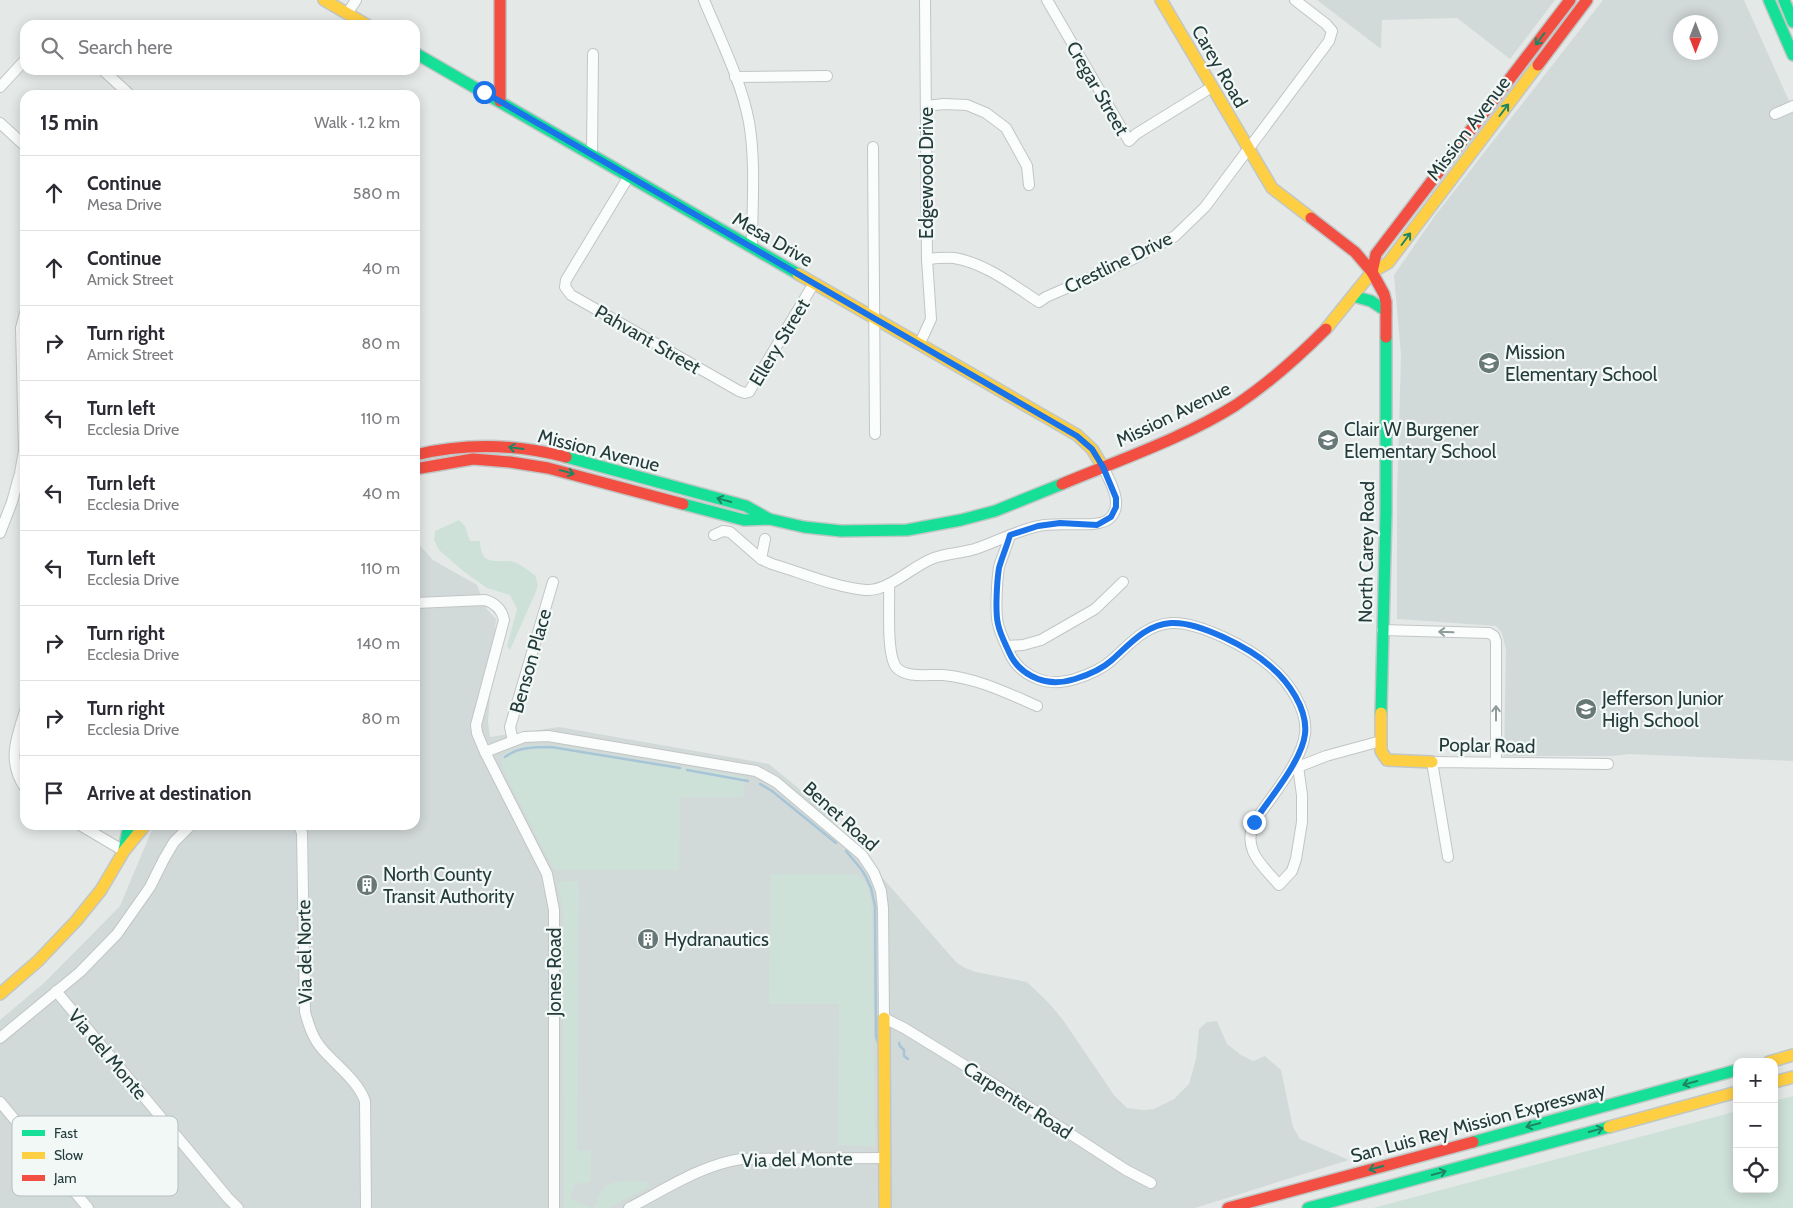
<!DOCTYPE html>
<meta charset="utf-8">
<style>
:root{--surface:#fff;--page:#f7f7f7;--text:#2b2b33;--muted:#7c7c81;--line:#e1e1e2}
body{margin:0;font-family:Cabin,sans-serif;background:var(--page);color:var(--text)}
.controls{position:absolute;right:15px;bottom:15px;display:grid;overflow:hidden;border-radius:10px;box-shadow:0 2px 12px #0003}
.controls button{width:45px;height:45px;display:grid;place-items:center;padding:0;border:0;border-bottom:1px solid var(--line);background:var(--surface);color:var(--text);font:25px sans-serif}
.compass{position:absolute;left:1673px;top:15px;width:45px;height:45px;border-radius:50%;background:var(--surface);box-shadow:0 2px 12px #0003;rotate:180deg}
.stop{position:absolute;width:15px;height:15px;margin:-11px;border:4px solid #1a73e8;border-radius:50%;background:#fff}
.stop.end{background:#1a73e8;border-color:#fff;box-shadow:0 1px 5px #0008}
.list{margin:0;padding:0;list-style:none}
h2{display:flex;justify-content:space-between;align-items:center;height:65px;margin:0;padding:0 20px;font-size:21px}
h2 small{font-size:16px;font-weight:400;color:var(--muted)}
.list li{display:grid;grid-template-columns:32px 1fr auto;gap:15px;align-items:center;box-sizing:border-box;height:75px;padding:0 20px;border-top:1px solid var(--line)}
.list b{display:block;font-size:19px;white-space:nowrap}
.list p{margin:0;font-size:16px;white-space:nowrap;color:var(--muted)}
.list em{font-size:16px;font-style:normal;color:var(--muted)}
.icon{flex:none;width:28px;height:28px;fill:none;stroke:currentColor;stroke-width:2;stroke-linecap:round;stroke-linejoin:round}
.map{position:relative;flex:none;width:1793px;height:1208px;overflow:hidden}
.search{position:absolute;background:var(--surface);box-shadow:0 2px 12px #0003;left:20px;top:20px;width:400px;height:55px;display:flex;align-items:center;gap:12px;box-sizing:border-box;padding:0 18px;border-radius:15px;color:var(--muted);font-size:19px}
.panel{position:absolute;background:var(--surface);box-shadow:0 2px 12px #0003;left:20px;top:90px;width:400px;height:740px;border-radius:15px}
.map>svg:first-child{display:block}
.built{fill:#d2dad9;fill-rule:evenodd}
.green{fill:#cee1d9}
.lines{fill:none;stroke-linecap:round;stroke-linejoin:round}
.stream{stroke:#a7c5d6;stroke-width:2.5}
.street-casing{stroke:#c1c6c5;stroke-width:12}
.fast-casing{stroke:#c0c7c6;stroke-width:14}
.slow-casing{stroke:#c0c7c6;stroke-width:14}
.jam-casing{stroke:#c0c7c6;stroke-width:14}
.street{stroke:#fbfcfc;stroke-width:10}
.fast{stroke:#16e098;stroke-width:11}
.slow{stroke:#ffcf43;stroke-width:11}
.jam{stroke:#f24e42;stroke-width:11}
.oneway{stroke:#1d8564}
.oneway2{stroke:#8f9c9b}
.route{stroke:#1a73e8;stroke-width:6}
.labels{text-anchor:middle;stroke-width:4.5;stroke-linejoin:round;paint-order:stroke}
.street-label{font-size:19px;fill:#233b3a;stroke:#f2f8f6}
.poi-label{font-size:19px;fill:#233b3a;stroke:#f2f8f6;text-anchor:start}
.key{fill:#f2f8f6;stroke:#b4bfbe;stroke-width:1}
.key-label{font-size:14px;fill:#233b3a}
</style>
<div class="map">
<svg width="1793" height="1208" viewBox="0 0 1793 1208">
<rect width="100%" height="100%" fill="#e4e9e8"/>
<g class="built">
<path d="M1317 0H1555L1510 59 1457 18 1382 20 1381 49Z"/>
<path d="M1603 0H1744L1793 110V761L1629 754 1614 756H1504L1506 650 1502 633 1496 626 1397 619V496L1401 355 1394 275 1434 217ZM1680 22H1710V52H1680Z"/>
<path d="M415 540 433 560 477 585 486 608 496 619 488 722 490 737 559 727 769 764 820 806 956 962 963 967 976 972 1027 982 1048 1002 1063 1020 1114 1095 1127 1108 1143 1110 1154 1109 1174 1099 1189 1084 1196 1059 1199 1029 1207 1022 1217 1021 1227 1044 1241 1055 1253 1061 1265 1056 1281 1070 1293 1127 1300 1139 1349 1160 1195 1208H0V1020L44 983 120 906 154 825H415Z"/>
</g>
<g class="green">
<path d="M459 520 465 526 470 541H480C481 569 498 558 514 562 521 564 529 571 535 575L538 585 535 594 510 650 507 646 517 609 510 595 487 588 463 571 439 550 434 540 435 531Z"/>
<path d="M530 745H551L745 777 743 797H680L679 870H559L553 868 502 767V758L505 753Z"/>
<path d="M771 874H856C872 883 871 904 872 920L875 1146 838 1145 839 1004H769Z"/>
<path d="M562 881H579L577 1150 591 1151 590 1181 583 1184 576 1182 570 1199 592 1208H564L563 907 558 886Z"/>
<path d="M1793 1096V1208H1373L1737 1111V1189H1774V1101Z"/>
<path d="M638 1181 646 1182 649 1185 648 1187 608 1208H593C597 1204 597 1198 600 1193 609 1180 623 1181 638 1181Z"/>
</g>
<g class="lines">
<g class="stream">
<path d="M505 757C518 747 535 747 551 747L680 768"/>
<path d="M687 770 748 781"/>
<path d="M760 784 772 791 836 843"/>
<path d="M846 851 861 869 866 877 871 888 875 906 876 1037 878 1042"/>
<path d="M899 1043 900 1046 904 1050V1056L908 1059"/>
</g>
<g class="street-casing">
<g id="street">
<path d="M704 0C720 39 741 80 749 122 756 163 752 206 752 247"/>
<path d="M1047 0 1129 141 1136 134 1212 87"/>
<path d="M347 14 356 0"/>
<path d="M103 70 130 95"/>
<path d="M735 77 827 76"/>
<path d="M0 87 25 60"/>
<path d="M926 106 944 104 967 105 986 113 1006 128 1027 166 1029 185"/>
<path d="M1775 114 1793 106"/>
<path d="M0 123 25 146"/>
<path d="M873 147 875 434"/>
<path d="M592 154 593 54"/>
<path d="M629 176 566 280 565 287 571 295 739 391 745 393 749 392 814 283"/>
<path d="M927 259C936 258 945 257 954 258 985 263 1013 285 1039 302L1046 297 1131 260 1175 236 1205 207 1329 41 1332 31 1326 24 1295 0"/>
<path d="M920 343 931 319 927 259 925 0"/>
<path d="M0 533 12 502 20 473 24 451 21 328 25 313"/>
<path d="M714 535 723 531 730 532 761 559 772 564C800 572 837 588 866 590 890 591 913 565 934 558 948 553 964 553 978 548 998 541 1018 530 1039 526 1057 521 1097 529 1109 519 1125 505 1110 482 1103 467"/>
<path d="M1010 535C1007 546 1002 557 999 567 997 580 995 612 998 624 1000 633 1005 643 1009 652 1015 666 1025 674 1038 679 1051 684 1062 683 1075 679 1088 675 1101 670 1112 660 1130 644 1145 625 1171 623 1198 621 1250 648 1270 666 1288 681 1308 709 1305 734 1302 761 1270 799 1254 822 1242 850 1262 865 1279 885L1292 871 1296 859 1302 822V795L1297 759"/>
<path d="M761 559 765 539"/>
<path d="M889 584C890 603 886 653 896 667 906 679 929 674 943 675 977 678 1007 693 1037 706"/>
<path d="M415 603 485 600C495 603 502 610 504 620L476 725 477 733 485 752 547 874 554 910V1208"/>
<path d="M1382 630 1489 633 1494 636 1496 641V762"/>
<path d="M1007 646 1023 645 1041 640 1095 609 1123 582"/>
<path d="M25 711C16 740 7 761 25 788"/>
<path d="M513 741 510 727 553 582"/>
<path d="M485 752 524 737 548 736 756 771 776 782 862 855 874 873 881 891 883 908 884 1018 904 1028 961 1063 1126 1170 1151 1183"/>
<path d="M1298 767 1326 756 1381 741"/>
<path d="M80 825 124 851"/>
<path d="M299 825 302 833 305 1012C309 1026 313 1039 323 1050 338 1067 357 1080 365 1101L366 1208"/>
<path d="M1448 857 1432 762 1608 764"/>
<path d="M56 991 228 1198 238 1208"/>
<path d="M0 1038 80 972 117 934 150 887 164 859 174 842 191 825"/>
<path d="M0 1102 88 1208"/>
<path d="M629 1208C664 1190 701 1165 741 1159L885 1158"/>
</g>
</g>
<g class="fast-casing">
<g id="fast">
<path d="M1769 0 1793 55"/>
<path d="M1784 0 1793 22"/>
<path d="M415 53 798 274"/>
<path d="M1353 296 1371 301 1386 311"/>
<path d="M566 457 746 506 769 519"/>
<path d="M683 504 744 520 769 519 804 527 841 531 907 530 961 520 995 511 1062 484"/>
<path d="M1381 713 1386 512V337"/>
<path d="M124 850 129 825"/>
<path d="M1473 1142 1737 1070"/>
<path d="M1308 1208 1609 1127"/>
</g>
</g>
<g class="slow-casing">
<g id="slow">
<path d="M324 0 367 25"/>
<path d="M1161 0 1272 188 1311 218"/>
<path d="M798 274 1077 435 1092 449 1103 467"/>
<path d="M1326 329 1372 272 1388 263 1538 65"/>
<path d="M1381 713V751L1387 760 1432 762"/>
<path d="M0 994 38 961 76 921 101 890 124 851 145 825"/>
<path d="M884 1018 885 1208"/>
<path d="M1769 1062 1793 1055"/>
<path d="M1774 1082 1793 1077"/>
<path d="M1609 1127 1737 1092"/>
</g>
</g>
<g class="jam-casing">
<g id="jam">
<path d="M500 0V101"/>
<path d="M1538 65 1587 0"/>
<path d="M1311 218 1355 252 1372 272 1384 294 1386 302V337"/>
<path d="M1372 272 1376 254 1570 0"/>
<path d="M415 455C465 443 516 444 566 457"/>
<path d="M415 469 473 459 510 462 548 468 683 504"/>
<path d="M1062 484C1119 460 1184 438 1236 405 1269 383 1298 357 1326 329"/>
<path d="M1228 1208 1473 1142"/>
</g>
</g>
<use href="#street" class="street"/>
<use href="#fast" class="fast"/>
<use href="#slow" class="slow"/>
<use href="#jam" class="jam"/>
</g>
<defs><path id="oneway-shaft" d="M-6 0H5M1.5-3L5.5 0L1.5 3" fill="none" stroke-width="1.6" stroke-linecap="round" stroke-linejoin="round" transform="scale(1.25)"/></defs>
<g class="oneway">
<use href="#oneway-shaft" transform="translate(1540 39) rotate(127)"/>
<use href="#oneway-shaft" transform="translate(1504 110) rotate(-53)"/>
<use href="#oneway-shaft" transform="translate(1406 239) rotate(-53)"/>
<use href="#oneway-shaft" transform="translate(516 448) rotate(-172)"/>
<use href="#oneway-shaft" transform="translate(567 472) rotate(15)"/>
<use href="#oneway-shaft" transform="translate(724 500) rotate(-165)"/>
<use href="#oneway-shaft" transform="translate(1690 1083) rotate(165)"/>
<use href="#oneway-shaft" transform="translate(1533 1125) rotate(165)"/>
<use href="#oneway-shaft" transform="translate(1596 1130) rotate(-15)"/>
<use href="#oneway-shaft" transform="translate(1376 1168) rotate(165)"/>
<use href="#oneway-shaft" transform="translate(1439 1173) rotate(-15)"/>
</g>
<g class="oneway2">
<use href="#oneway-shaft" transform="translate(1446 632) rotate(-178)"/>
<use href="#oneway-shaft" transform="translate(1496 713) rotate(-90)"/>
</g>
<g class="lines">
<path class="route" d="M484 92 1077 436 1092 449 1103 467 1116 498V507L1111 517 1097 525 1060 523 1038 526 1010 535C1007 546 1002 557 999 568 997 580 995 612 998 624 1000 634 1005 643 1009 652 1015 666 1025 674 1038 679 1051 684 1062 683 1075 679 1088 675 1101 670 1112 660 1130 644 1145 625 1171 623 1198 621 1250 648 1270 666 1288 681 1308 709 1305 734 1302 761 1269 799 1254 822"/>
</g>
<defs>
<g id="school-disc" transform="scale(1.125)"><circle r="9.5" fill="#677877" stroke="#f2f8f6"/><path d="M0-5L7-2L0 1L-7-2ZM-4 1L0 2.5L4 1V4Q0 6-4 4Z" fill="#fff"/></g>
<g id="building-disc" transform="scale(1.125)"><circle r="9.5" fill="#677877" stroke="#f2f8f6"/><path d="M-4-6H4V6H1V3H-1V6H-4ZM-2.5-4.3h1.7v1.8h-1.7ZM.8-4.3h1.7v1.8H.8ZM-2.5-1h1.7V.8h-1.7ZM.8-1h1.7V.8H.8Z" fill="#fff"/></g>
</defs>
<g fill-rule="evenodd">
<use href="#school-disc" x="1489" y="363"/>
<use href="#school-disc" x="1328" y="440"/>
<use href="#school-disc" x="1586" y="709"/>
<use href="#building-disc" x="367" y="885"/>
<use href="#building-disc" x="648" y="939"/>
</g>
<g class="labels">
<g class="street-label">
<text transform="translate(1220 66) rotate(60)" y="7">Carey Road</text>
<text transform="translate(1098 88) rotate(60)" y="7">Cregar Street</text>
<text transform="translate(1468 128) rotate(-53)" y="7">Mission Avenue</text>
<text transform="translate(926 173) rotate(-90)" y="7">Edgewood Drive</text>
<text transform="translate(773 239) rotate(30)" y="7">Mesa Drive</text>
<text transform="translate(1118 262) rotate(-26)" y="7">Crestline Drive</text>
<text transform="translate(648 339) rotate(30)" y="7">Pahvant Street</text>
<text transform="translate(779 342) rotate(-59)" y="7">Ellery Street</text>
<text transform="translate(1173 414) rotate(-26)" y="7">Mission Avenue</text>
<text transform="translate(599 450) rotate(14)" y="7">Mission Avenue</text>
<text transform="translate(1366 552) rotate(-89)" y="7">North Carey Road</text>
<text transform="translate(530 661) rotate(-74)" y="7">Benson Place</text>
<text transform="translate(1487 745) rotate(1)" y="7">Poplar Road</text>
<text transform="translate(841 816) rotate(42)" y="7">Benet Road</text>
<text transform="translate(304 952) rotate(-91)" y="7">Via del Norte</text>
<text transform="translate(554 972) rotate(-90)" y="7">Jones Road</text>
<text transform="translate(108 1054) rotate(50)" y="7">Via del Monte</text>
<text transform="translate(1018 1100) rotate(33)" y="7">Carpenter Road</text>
<text transform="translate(1478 1122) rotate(-15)" y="7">San Luis Rey Mission Expressway</text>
<text transform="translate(797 1159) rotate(-1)" y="7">Via del Monte</text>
</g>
<g class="poi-label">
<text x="1505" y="359">Mission<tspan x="1505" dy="22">Elementary School</tspan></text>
<text x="1344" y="436">Clair W Burgener<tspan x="1344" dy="22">Elementary School</tspan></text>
<text x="1602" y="705">Jefferson Junior<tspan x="1602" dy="22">High School</tspan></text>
<text x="383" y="881">North County<tspan x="383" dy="22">Transit Authority</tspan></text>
<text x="664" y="946">Hydranautics</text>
</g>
</g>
<rect x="12" y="1116" width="166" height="80" rx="8" class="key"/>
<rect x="22" y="1130" width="23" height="6" fill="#16e098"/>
<rect x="22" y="1152" width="23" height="7" fill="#ffcf43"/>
<rect x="22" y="1175" width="23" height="6" fill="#f24e42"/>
<g class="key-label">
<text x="54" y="1138">Fast</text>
<text x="54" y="1160">Slow</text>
<text x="54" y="1183">Jam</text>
</g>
</svg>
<div class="controls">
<button>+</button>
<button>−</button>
<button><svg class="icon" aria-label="locate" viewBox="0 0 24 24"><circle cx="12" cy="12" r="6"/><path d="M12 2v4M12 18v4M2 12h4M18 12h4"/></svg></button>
</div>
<svg class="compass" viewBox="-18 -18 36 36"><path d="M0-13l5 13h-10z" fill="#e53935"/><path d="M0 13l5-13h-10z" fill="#7c7c81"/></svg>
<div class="stop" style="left:484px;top:92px"></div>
<div class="stop end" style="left:1254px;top:822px"></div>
<div class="search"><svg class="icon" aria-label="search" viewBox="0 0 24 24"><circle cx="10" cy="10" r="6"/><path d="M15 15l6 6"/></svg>Search here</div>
<section class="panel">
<h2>15 min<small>Walk · 1.2 km</small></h2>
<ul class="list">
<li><svg class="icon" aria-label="ahead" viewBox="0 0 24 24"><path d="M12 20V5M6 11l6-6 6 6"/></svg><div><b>Continue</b><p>Mesa Drive</p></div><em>580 m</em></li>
<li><svg class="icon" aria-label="ahead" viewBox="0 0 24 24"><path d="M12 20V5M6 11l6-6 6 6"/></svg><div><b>Continue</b><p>Amick Street</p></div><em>40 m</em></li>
<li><svg class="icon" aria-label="right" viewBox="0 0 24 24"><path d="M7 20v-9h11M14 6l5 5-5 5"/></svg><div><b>Turn right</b><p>Amick Street</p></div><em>80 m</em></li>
<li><svg class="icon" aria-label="left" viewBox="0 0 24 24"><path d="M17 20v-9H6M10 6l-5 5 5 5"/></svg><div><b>Turn left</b><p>Ecclesia Drive</p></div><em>110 m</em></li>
<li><svg class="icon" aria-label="left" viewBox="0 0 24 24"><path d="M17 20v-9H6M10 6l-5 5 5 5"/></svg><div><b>Turn left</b><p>Ecclesia Drive</p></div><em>40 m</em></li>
<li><svg class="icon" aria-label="left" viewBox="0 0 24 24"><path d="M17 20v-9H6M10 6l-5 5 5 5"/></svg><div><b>Turn left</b><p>Ecclesia Drive</p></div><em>110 m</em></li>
<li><svg class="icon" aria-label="right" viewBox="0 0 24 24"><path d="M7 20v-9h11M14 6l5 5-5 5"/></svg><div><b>Turn right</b><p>Ecclesia Drive</p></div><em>140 m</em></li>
<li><svg class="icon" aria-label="right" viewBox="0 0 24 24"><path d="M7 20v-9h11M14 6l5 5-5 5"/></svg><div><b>Turn right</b><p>Ecclesia Drive</p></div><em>80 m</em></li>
<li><svg class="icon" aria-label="arrive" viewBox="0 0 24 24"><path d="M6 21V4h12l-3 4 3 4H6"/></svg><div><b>Arrive at destination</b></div></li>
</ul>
</section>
</div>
